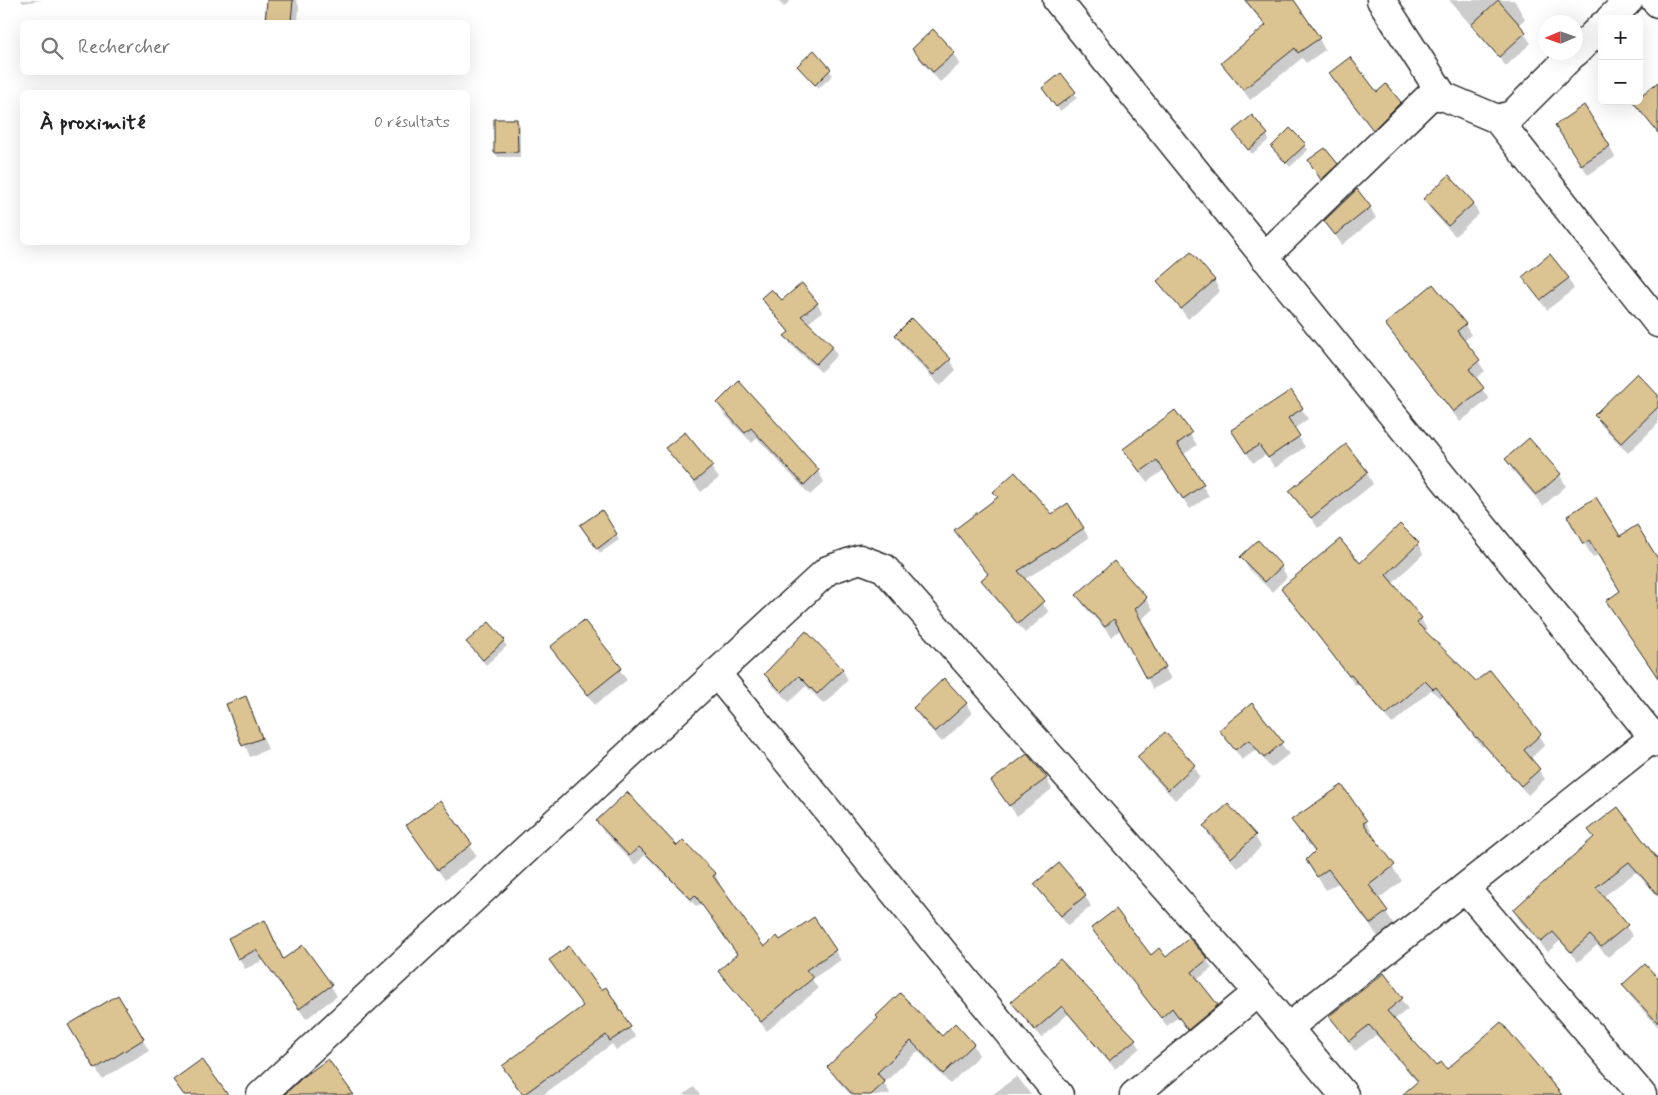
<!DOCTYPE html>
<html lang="fr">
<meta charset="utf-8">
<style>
:root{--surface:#fff;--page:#f2f2f2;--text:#202124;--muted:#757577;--line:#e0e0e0}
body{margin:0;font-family:Mynerve,sans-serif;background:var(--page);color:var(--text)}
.controls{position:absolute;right:15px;top:15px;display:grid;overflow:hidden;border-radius:8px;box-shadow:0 5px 20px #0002}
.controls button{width:45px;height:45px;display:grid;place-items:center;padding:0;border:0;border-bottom:1px solid var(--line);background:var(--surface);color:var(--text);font:25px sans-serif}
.compass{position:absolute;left:1538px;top:15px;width:45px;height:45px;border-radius:50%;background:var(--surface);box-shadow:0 5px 20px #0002;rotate:268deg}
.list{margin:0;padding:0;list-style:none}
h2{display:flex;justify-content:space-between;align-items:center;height:65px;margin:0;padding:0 20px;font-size:21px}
h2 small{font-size:16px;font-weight:400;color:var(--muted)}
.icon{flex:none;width:28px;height:28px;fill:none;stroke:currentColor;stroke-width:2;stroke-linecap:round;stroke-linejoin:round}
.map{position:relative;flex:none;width:1658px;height:1095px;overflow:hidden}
.search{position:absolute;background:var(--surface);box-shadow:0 5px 20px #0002;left:20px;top:20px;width:450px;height:55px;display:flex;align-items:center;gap:12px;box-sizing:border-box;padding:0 18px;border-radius:8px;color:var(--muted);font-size:19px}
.panel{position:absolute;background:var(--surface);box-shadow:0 5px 20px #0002;left:20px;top:90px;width:450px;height:155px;border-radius:8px}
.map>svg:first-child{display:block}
.shadow{fill:#0003}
.building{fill:#dcc392;stroke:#2b2b2b}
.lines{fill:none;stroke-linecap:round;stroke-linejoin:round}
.minor-casing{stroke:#2b2b2b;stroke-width:31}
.minor{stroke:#fff;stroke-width:28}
</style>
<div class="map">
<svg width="1658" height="1095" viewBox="0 0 1658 1095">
<rect width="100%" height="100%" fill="#fff"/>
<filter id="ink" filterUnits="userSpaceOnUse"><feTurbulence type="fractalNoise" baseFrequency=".02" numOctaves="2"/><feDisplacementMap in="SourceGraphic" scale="10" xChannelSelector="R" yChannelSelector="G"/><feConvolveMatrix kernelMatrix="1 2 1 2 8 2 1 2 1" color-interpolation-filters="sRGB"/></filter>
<g filter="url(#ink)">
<g class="shadow">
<path d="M21 0H42L23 3Z"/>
<path d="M269 0H296L299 6 298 22H266Z"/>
<path d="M777 0H791L784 7Z"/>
<path d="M1244 0H1283L1319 39 1325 50 1306 63 1302 58 1250 100 1223 63 1266 27Z"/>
<path d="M1449 0H1514L1525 19 1518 25 1531 43 1506 66Z"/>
<path d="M914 49 954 53 960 64 940 82 920 60Z"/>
<path d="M814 52 833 75 818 89 799 66Z"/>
<path d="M1335 81 1376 94 1386 86 1405 111 1378 137Z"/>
<path d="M1658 83V134L1635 103 1639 101Z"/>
<path d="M1046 93H1074L1077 98 1060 111Z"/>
<path d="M517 120 520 125V157H498L495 152Z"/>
<path d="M1267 135 1269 140 1252 154 1237 136Z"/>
<path d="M1563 136 1609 146 1615 157 1588 175Z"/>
<path d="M1305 145 1308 150 1290 167 1272 147Z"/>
<path d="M1312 165H1337L1339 170 1325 184Z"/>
<path d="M1424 199 1473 203 1479 214 1455 236 1431 210Z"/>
<path d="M1370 207 1376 218 1342 245 1325 221Z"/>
<path d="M1523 277 1568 278 1574 289 1547 310Z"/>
<path d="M1214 280 1220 291 1188 319 1159 281Z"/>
<path d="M763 298 817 303 822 312 807 324 832 347 837 355 821 372 791 345 786 336 789 333Z"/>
<path d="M1386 325H1465L1471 335 1464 341 1485 371 1475 379 1489 399 1460 422Z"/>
<path d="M897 335 950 360 956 370 940 386 903 346Z"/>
<path d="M1658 397V424L1628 453 1602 426 1596 415Z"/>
<path d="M718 403 818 471 824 482 810 495 757 438 752 443 724 414Z"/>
<path d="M1302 409 1308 419 1294 429 1305 447 1275 468 1266 455 1253 463 1239 441Z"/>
<path d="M1175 412 1197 445 1183 455 1209 496 1190 509 1164 470 1147 482 1125 449Z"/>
<path d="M685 434 719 478 701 492 667 448Z"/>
<path d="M1507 460 1560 475 1566 486 1543 506 1513 471Z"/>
<path d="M1367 473 1373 484 1318 528 1291 491Z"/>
<path d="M999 498 1083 528 1089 538 1024 580 1049 612 1025 633 989 591 983 581 989 575 956 531Z"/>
<path d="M601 512 619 540 600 553 585 530Z"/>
<path d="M1568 516 1619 537 1658 561V679L1607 601 1621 591 1599 554 1593 558Z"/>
<path d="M1418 544 1423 554 1392 584 1421 619 1427 629 1423 632 1476 683 1539 735 1545 745 1530 759 1545 779 1528 795 1484 746 1482 747 1442 696 1440 698 1431 690 1392 724 1358 684 1355 685 1282 588Z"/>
<path d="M1242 557 1281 566 1287 577 1272 592 1248 568Z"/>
<path d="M1078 596 1146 599 1153 609 1140 621 1171 679 1153 689 1121 629 1112 637 1084 606Z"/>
<path d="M584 622 627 680 595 705 552 647Z"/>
<path d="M489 624 507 646 486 665 471 647Z"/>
<path d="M842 669 848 680 824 704 806 686 789 702 772 685 765 674Z"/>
<path d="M246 698 268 749 250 757 228 705Z"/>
<path d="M966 703 972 714 942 742 921 719 914 708Z"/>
<path d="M1252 705 1289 754 1271 768 1256 750 1242 760 1221 730Z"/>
<path d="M1165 734 1194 766 1200 777 1175 800 1145 768 1139 757Z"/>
<path d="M1046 778 1052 789 1017 816 992 781Z"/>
<path d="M440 802 477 856 445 880 407 826Z"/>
<path d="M1228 806 1255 836 1261 847 1238 868 1210 837 1204 827Z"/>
<path d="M598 821 677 848 715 874 720 884 719 885 764 949 780 941 835 951 841 960 812 979 818 989 767 1031 720 971 738 955 701 903 697 907 645 855 635 865 603 831Z"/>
<path d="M1292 821 1366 822 1374 836 1372 837 1402 881 1378 899 1395 926 1379 938 1338 883 1326 890 1316 875 1315 853Z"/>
<path d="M1595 838 1658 862V897L1636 872 1603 897 1633 936 1608 957 1597 945 1578 962 1560 941 1548 952 1520 921 1514 910Z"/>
<path d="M1035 885 1085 896 1091 906 1068 926Z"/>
<path d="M1093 929 1151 956 1207 960 1212 968 1197 980 1222 1015 1194 1038 1178 1017 1167 1026Z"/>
<path d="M271 933 284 960 331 986 337 996 306 1019 264 960 245 969 239 958Z"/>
<path d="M1060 960 1135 1040 1140 1048 1115 1069 1068 1014 1041 1038 1013 1002Z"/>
<path d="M551 961 601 992 636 1037 616 1050 612 1044 543 1095H523L509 1076 588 1011Z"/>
<path d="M1384 975 1408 1009 1394 1020 1436 1068 1560 1095H1420L1418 1083 1376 1035 1355 1051 1331 1016Z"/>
<path d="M1658 980V1027L1630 996 1624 985Z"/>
<path d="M117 996 149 1051 102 1079 70 1025Z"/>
<path d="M879 1019 973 1044 979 1055 950 1084 918 1051 884 1083 890 1093 888 1095H851L835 1078 829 1067Z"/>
<path d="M1017 1076 1031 1095H992Z"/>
<path d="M694 1087 700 1095H683Z"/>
</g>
<g class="building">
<path d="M267 0H293L291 22H265Z"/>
<path d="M1245 0H1294L1320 38 1298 53 1295 48 1243 90 1221 63 1266 25Z"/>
<path d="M1498 0 1526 32 1499 57 1471 25Z"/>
<path d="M933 29 955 53 933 72 912 49Z"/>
<path d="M814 50 831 69 815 85 797 66Z"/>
<path d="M1350 57 1377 92 1386 84 1401 102 1373 130 1329 73Z"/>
<path d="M1061 73 1076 92 1056 107 1042 88Z"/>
<path d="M1658 82V133L1633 102 1639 101V97Z"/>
<path d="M1584 105 1610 146 1581 165 1555 125Z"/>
<path d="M1252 115 1268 134 1248 150 1233 131Z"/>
<path d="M494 119H517L518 152 494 153Z"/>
<path d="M1290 128 1306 144 1286 163 1271 147Z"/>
<path d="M1325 148 1338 164 1321 180 1308 160Z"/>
<path d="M1449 175 1474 203 1448 226 1423 199Z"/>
<path d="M1357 189 1371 207 1335 235 1324 221Z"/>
<path d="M1191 252 1215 280 1181 309 1157 281Z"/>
<path d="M1550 254 1569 278 1540 300 1522 277Z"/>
<path d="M802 283 818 303 801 316 833 346 816 364 784 336 789 332 761 298 771 289 782 300Z"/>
<path d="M1433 284 1466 324 1457 331 1480 360 1469 369 1484 388 1453 412 1385 324Z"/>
<path d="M912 318 951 359 933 375 895 335Z"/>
<path d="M1637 373 1658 395V407L1621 443 1594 415Z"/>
<path d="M739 381 819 470 804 485 751 428 745 433 717 403Z"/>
<path d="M1291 390 1303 408 1288 418 1300 436 1268 458 1259 445 1246 453 1231 430Z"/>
<path d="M1175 410 1192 433 1177 444 1204 484 1183 499 1157 460 1140 472 1123 449Z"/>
<path d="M685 432 713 466 694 482 665 448Z"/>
<path d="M1529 438 1561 474 1536 495 1505 459Z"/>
<path d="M1346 444 1368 472 1311 518 1289 491Z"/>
<path d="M1015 472 1052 514 1068 503 1084 528 1018 571 1044 601 1018 624 981 580 988 574 954 530 998 497 993 492Z"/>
<path d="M1596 497 1620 536 1637 525 1658 559V678L1606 601 1620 591 1589 540 1583 544 1567 516Z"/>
<path d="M602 510 617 534 597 549 580 525Z"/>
<path d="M1400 524 1419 543 1386 575 1422 618 1417 623 1476 681 1490 670 1541 734 1524 750 1540 769 1521 786 1477 737 1476 738 1436 687 1433 689 1425 681 1386 715 1351 675 1349 676 1281 588 1340 539 1360 563Z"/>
<path d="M1258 540 1282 566 1265 582 1240 557Z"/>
<path d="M1114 561 1147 598 1135 609 1166 667 1146 679 1114 619 1105 627 1076 595Z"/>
<path d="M584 620 622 668 588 695 550 647Z"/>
<path d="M489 622 505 640 483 660 466 642Z"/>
<path d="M806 631 843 669 817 694 799 676 782 692 764 674Z"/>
<path d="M944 678 967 703 935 732 913 708Z"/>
<path d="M246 696 262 738 242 746 226 704Z"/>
<path d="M1252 703 1283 742 1264 758 1249 740 1235 750 1219 730Z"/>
<path d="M1165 732 1195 765 1168 790 1137 757Z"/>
<path d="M1027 754 1047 778 1009 806 991 781Z"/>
<path d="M1342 785 1367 821 1363 823 1395 865 1369 885 1388 911 1370 924 1328 869 1317 877 1306 860 1315 851 1291 820Z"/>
<path d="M627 792 677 846 683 840 716 874 713 876 764 947 777 936 780 940 814 917 836 950 806 970 813 978 761 1022 718 971 737 954 695 895 691 899 639 847 629 856 596 821Z"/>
<path d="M440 800 472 844 438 870 406 825Z"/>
<path d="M1228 804 1256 835 1231 858 1203 826Z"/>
<path d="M1618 807 1658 860V895L1629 862 1596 887 1628 925 1601 947 1590 935 1571 952 1553 932 1541 942 1513 910 1594 837 1588 830Z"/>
<path d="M1059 863 1086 895 1061 916 1034 884Z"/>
<path d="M1116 909 1151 955 1159 948 1166 957 1189 938 1208 959 1192 972 1218 1005 1188 1030 1172 1008 1161 1018 1091 928Z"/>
<path d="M265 920 283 959 303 945 332 985 299 1009 256 950 238 959 228 938Z"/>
<path d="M569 946 601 990 606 987 631 1027 610 1041 606 1035 523 1095 502 1066 583 1006 549 960Z"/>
<path d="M1060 959 1136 1039 1109 1061 1062 1006 1035 1030 1011 1002Z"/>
<path d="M1645 964 1658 978V1023L1622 985Z"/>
<path d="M1384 973 1403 998 1387 1011 1436 1066 1441 1062 1447 1069 1501 1022 1562 1095H1402L1418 1081 1369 1025 1349 1041 1329 1016Z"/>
<path d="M900 993 942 1036 955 1023 974 1044 943 1074 911 1041 877 1073 885 1082 871 1095H853L827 1067 878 1018 876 1016Z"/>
<path d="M118 995 144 1039 95 1069 68 1025Z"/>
<path d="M202 1059 228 1095H184L173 1080Z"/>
<path d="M328 1059 354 1095H284L302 1078Z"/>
</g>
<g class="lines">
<g class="minor-casing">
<g id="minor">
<path d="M1057 0 1658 743"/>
<path d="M1381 0 1443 96"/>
<path d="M1655 0 1658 3"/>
<path d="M1610 19 1629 0"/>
<path d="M1576 52 1602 26"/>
<path d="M1497 119 1658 323"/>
<path d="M1264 257 1430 96H1443L1497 119 1512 115 1575 52"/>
<path d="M716 673 1059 1095"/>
<path d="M1465 888 1642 1095"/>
<path d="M1288 1028 1658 734"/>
<path d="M261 1095 828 570 860 559 884 568 1258 992 1344 1095"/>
<path d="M1134 1095 1258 992"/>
</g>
</g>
<use href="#minor" class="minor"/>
</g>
</g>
</svg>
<div class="controls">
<button>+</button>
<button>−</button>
</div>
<svg class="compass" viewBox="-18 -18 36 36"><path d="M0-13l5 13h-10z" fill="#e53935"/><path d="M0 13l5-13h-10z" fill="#757577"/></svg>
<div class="search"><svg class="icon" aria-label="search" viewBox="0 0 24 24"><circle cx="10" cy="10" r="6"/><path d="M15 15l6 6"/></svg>Rechercher</div>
<section class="panel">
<h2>À proximité<small>0 résultats</small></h2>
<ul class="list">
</ul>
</section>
</div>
